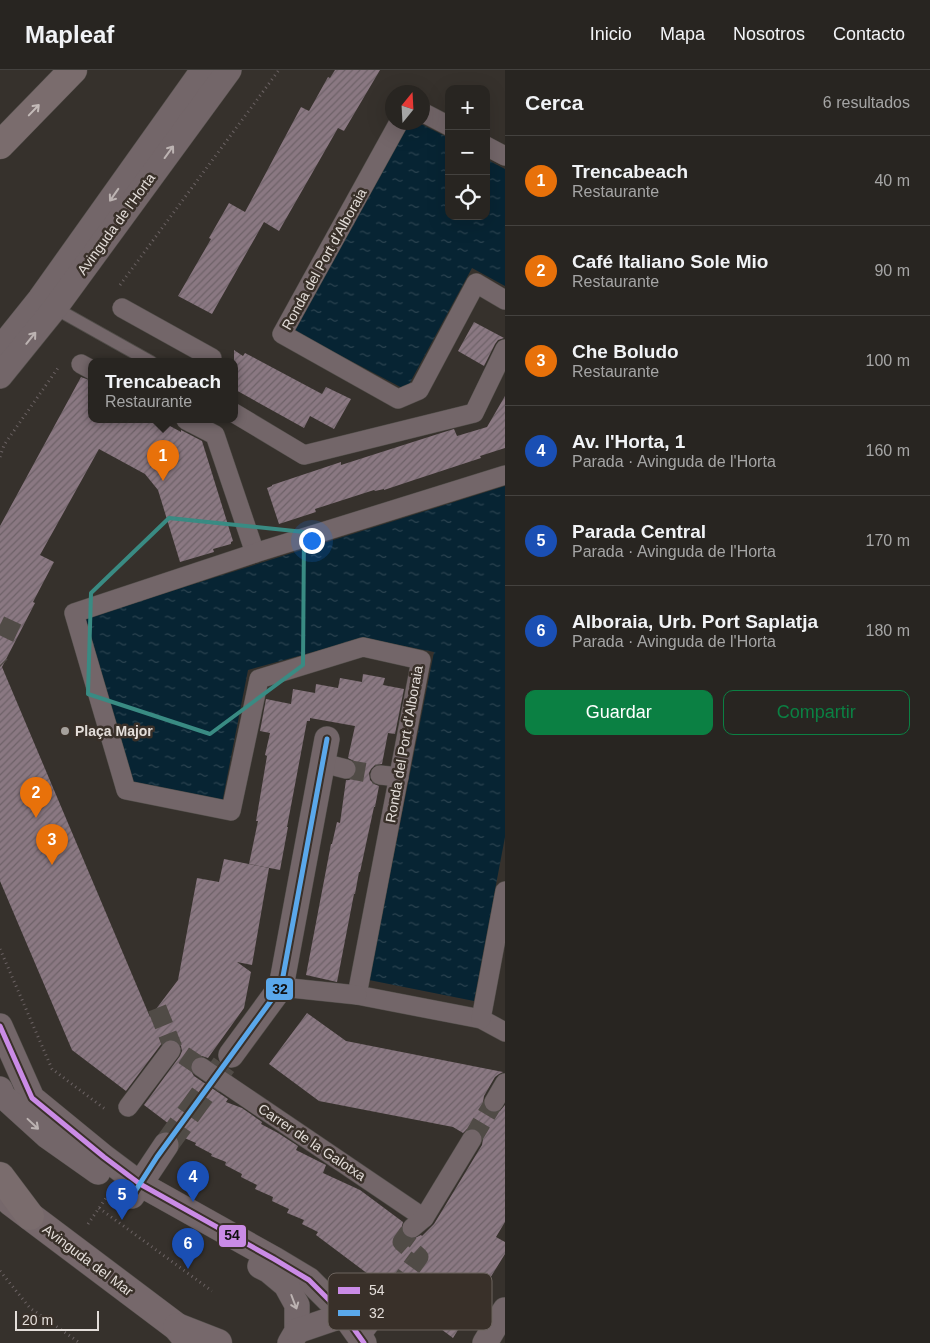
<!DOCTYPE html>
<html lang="es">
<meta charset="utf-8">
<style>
:root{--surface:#282521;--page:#302d2a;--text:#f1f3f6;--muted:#a5a5a5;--line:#44423f;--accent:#0b8043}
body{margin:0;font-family:Arial,sans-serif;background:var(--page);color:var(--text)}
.controls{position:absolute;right:15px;top:15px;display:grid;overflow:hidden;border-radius:10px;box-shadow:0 5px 20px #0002}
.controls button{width:45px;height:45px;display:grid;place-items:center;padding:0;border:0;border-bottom:1px solid var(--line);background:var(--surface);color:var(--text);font:25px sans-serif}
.compass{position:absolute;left:385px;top:15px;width:45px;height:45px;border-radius:50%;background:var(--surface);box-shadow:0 5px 20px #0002;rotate:18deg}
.scale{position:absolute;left:15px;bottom:12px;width:84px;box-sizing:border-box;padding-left:5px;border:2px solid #e3ddd9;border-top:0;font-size:14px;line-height:18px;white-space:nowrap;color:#e3ddd9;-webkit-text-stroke:4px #393029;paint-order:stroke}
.you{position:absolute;left:311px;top:470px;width:18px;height:18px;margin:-12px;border:4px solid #fff;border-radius:50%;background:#1a73e8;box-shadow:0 0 0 8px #1a73e833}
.badge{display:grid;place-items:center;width:32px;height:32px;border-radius:50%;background:var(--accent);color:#fff;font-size:16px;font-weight:700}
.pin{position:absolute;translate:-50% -41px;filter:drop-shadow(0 1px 2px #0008)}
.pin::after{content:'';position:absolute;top:26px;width:18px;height:15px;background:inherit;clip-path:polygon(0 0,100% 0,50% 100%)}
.popup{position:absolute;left:88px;top:288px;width:150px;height:65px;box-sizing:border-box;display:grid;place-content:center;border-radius:10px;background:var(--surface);filter:drop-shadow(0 1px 4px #0005);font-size:16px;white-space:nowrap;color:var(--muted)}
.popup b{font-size:19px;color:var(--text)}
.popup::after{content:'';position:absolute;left:50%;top:100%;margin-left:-10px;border:10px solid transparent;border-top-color:var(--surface)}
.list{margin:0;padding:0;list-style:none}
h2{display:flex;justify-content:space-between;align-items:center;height:65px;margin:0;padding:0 20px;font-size:21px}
h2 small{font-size:16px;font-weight:400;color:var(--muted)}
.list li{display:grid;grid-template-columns:32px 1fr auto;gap:15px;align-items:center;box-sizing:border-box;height:90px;padding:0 20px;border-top:1px solid var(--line)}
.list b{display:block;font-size:19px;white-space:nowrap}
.list p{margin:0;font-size:16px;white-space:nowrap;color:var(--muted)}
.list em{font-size:16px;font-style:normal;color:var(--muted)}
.actions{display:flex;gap:10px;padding:15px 20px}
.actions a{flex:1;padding:11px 0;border:1px solid var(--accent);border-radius:10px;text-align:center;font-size:18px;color:var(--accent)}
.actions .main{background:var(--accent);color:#fff}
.icon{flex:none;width:28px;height:28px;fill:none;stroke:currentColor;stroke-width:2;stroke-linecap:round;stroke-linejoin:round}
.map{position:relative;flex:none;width:505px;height:1273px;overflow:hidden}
header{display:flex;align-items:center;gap:30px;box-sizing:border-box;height:70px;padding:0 25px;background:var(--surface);border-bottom:1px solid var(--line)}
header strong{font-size:24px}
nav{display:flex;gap:28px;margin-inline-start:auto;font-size:18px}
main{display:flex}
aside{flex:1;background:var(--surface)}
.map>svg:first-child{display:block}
.water{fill:url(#water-ripples)}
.building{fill:url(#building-hatch)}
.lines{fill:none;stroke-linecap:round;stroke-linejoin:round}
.pedestrian-tunnel{stroke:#504b46;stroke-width:19;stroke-dasharray:19 9;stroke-linecap:butt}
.minor-tunnel{stroke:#504b46;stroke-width:25;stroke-dasharray:25 12;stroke-linecap:butt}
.service-casing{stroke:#514d49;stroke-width:14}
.pedestrian-casing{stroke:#514d49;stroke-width:20}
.minor-casing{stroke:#514d49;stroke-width:26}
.secondary-casing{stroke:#514d49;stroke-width:29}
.motorway-casing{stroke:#514d49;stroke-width:29}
.path{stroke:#6c6364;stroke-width:3;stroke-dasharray:1 4;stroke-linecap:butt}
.service{stroke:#736669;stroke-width:12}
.pedestrian{stroke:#736669;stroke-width:19}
.minor{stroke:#736669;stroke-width:25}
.secondary{stroke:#76686b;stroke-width:28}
.motorway{stroke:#7a6c6d;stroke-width:28}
.bus-1-casing{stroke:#393029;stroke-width:9}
.bus-2-casing{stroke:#393029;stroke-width:9}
.bus-1{stroke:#ca8be6;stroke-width:5}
.bus-2{stroke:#5aa8eb;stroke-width:5}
.oneway{stroke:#c4bbb9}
.oneway2{stroke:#bcb3b2}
.marked{fill:none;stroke:#398b83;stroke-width:4;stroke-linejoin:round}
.poi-dot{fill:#a6a19c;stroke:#393029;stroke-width:2}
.labels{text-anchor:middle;stroke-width:5;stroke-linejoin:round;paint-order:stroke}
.street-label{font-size:14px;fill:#e3ddd9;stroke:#393029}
.poi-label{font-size:14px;font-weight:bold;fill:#e3ddd9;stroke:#393029;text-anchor:start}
.key{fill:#393029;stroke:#6c645e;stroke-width:1}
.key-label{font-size:14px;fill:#e3ddd9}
.line-badge{stroke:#393029;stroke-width:2}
.pale-badge-label{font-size:14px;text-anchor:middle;font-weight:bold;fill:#111}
</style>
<header>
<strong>Mapleaf</strong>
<nav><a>Inicio</a><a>Mapa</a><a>Nosotros</a><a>Contacto</a></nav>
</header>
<main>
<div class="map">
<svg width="505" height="1273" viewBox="0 0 505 1273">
<defs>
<pattern id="water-ripples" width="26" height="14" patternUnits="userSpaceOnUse" patternTransform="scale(1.25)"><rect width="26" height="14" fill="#072433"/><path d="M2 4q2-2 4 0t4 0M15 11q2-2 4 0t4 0" fill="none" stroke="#2b4350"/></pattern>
<pattern id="building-hatch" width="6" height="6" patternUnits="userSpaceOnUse" patternTransform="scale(1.25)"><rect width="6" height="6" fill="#8a7882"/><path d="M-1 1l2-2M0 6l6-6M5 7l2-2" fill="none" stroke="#6e6268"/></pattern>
</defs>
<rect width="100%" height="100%" fill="#36312c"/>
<g class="water">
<path d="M407 53H419L449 68V146H486V89L505 99V216L472 198 406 320 292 260Z"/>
<path d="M505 416V767L474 931 369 910 434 582 364 568 248 600 222 733 130 715 83 549Z"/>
</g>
<g class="building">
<path d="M335 0H380L344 61 338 58 279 161 264 152 212 244 178 226 211 169 209 168 229 133 245 142 301 37 309 41 328 7 330 8Z"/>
<path d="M474 252 504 268 498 270 495 274 484 296 458 281Z"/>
<path d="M234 280 243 286 245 283 322 324 326 317 351 329 334 359 310 346 304 358 234 319Z"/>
<path d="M81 307 92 311V350H159L181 362V360L202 371 233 471 231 472V474L213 479 214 482 180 492 158 420 145 404 99 379 40 485 54 492 33 532 35 533 2 597 150 947 178 910 197 808 219 812 224 789 269 798 252 895 237 892 251 902 244 938 208 988 202 986 197 987 192 990 190 996 191 1001 194 1006 228 1029 226 1032 242 1038 262 1052 261 1054 278 1063 298 1076 296 1080 326 1095 323 1103 360 1120 403 1152 401 1159 403 1165 408 1168 413 1169 421 1165 422 1166 434 1154 482 1075 483 1069 482 1063 478 1060 473 1058 467 1059 463 1063 453 1057 319 1031 269 994 307 943 346 971 503 1002 499 1004 495 1007 484 1026 483 1032 484 1037 488 1041 494 1043 500 1041 505 1035V1152L496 1167 505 1172V1184L453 1268 402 1230 406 1221 405 1216 402 1211 397 1209 391 1210 384 1216 316 1165 318 1162 302 1154 304 1150 287 1143 289 1139 272 1131 273 1127 255 1119 257 1115 241 1107 242 1104 225 1095 226 1092 211 1086 212 1084 195 1075 196 1073 180 1066 181 1063 144 1035 180 986 182 981 181 976 177 971 172 969 166 970 162 973 126 1021 72 980 0 811V456Z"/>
<path d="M505 326V378L480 386 481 388 414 410 384 420V419L375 421 374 420 315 439 316 442 279 454 267 418 272 416V415L341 392V395L441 363 454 359 457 366 487 357Z"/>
<path d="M363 604 385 608 383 615 404 619 395 664 388 663 382 694 375 695 371 699 369 703 370 710 374 714 379 716 375 737H374L360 802H359L355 824H354L337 912 306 905 331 774H332L337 752 340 753 346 710H349L354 707 357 701V696L354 691 348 688 355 656 310 648V651H307L287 757H288L280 800 249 794 258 751H256L267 686 265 685 270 663 260 661 266 629 291 634 293 619 315 623 316 614 338 618 340 608 362 612Z"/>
</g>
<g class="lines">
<g class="pedestrian-tunnel">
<path d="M0 555 19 564"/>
<path d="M0 595 1 596"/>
<path d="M346 699 380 705"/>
<path d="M157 938 173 978 201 997"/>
<path d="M472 1069 494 1032"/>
<path d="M395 1220 419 1187 402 1172 412 1158"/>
</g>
<path class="minor-tunnel" d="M166 1075 231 985"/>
<g class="service-casing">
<path id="service" d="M53 237 151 292"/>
</g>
<g class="pedestrian-casing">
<g id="pedestrian">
<path d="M422 42 449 56"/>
<path d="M399 52 282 264 398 329 419 320 476 213 505 230"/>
<path d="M486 76 505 86"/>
<path d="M122 238 212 288 210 292"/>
<path d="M81 294 92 300"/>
<path d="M234 343 304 385 474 343 505 279"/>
<path d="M186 350 215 365 255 483"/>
<path d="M505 405 255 483 74 543 126 720 231 741 259 609 363 577 421 590 357 925 481 949 505 962"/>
<path d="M323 693 346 699"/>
<path d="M380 705 399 707"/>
<path d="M281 917 357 925"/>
<path d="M481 949 505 821"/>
<path d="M201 997 424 1148"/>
<path d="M494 1032 505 1013"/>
<path d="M128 1037 171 980"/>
<path d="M412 1158 424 1148 472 1069"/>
<path d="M360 1267 395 1220"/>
</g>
</g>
<g class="minor-casing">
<g id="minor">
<path d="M0 279 40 229 203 0"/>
<path d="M0 306 55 238 229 0"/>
<path d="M0 956 32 1028 104 1087 140 1114 274 1189 309 1210 344 1245 364 1273"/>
<path d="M231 985 281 917 327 669"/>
<path d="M0 1019 3 1026 47 1066 98 1102"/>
<path d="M132 1126 166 1075"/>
<path d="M260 1196 268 1200 286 1215 297 1235V1261L290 1273"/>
<path d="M297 1261 344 1245"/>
<path d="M485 1273 505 1240"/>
</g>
</g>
<g class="secondary-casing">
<g id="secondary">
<path d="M11 1132 177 1257 190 1273"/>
<path d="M177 1257 218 1273"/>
</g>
</g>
<g class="motorway-casing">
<g id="motorway">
<path d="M0 75 73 0"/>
<path d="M0 1106 30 1146"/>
</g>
</g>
<g class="path">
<path d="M120 215 279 0"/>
<path d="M0 387 4 375 58 298"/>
<path d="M0 879 52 999 105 1039"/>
<path d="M99 1138 212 1221"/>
<path d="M88 1154 106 1128"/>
<path d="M0 1201 30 1238 80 1273"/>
</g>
<use href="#service" class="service"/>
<use href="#pedestrian" class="pedestrian"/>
<use href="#minor" class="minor"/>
<use href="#secondary" class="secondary"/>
<use href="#motorway" class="motorway"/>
<g class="bus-1-casing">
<path id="bus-1" d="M0 956 32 1028 104 1087 140 1114 274 1189 309 1210 344 1245 364 1273"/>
</g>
<g class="bus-2-casing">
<path id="bus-2" d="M132 1126 157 1087 281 917 327 669"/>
</g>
<use href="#bus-1" class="bus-1"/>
<use href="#bus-2" class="bus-2"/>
</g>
<defs><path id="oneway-shaft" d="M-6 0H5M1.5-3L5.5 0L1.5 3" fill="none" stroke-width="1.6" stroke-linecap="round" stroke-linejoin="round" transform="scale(1.25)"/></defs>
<use class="oneway" href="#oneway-shaft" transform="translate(34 40) rotate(-46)"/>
<g class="oneway2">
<use href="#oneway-shaft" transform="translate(169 82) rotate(-54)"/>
<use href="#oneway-shaft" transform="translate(114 125) rotate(125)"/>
<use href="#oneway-shaft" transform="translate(31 268) rotate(-51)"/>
<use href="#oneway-shaft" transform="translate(33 1054) rotate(43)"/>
<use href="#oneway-shaft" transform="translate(294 1232) rotate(69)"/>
</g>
<path class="marked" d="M169 448 304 462 303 595 210 664 88 624 91 523Z"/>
<circle class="poi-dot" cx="65" cy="661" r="5"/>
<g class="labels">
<g class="street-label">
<text transform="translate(116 154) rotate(-54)" y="5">Avinguda de l'Horta</text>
<text transform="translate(324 189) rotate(-61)" y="5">Ronda del Port d'Alboraia</text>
<text transform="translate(404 674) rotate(-80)" y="5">Ronda del Port d'Alboraia</text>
<text transform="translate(312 1072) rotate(34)" y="5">Carrer de la Galotxa</text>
<text transform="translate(88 1190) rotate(37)" y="5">Avinguda del Mar</text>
</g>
<g class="poi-label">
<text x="75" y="666">Plaça Major</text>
</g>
</g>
<rect x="328" y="1203" width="164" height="57" rx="8" class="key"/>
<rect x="338" y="1217" width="22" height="7" fill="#ca8be6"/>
<rect x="338" y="1240" width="22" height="6" fill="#5aa8eb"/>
<g class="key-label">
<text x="369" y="1225">54</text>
<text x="369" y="1248">32</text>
</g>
<g class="line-badge">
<rect x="265" y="907" width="29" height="24" rx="5" fill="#5aa8eb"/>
<rect x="218" y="1154" width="29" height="24" rx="5" fill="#ca8be6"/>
</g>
<g class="pale-badge-label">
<text x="280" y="924">32</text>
<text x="232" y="1170">54</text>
</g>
</svg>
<div class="controls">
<button>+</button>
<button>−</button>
<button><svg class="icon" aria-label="locate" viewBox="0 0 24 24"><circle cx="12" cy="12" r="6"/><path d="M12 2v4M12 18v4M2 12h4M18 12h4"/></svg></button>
</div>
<svg class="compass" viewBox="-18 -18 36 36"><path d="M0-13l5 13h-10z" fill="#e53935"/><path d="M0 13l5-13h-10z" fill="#a5a5a5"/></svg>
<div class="scale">20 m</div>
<div class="you"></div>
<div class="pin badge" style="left:163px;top:411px;background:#e8710a">1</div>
<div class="popup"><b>Trencabeach</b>Restaurante</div>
<div class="pin badge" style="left:36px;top:748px;background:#e8710a">2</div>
<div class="pin badge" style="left:52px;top:795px;background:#e8710a">3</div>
<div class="pin badge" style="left:193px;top:1132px;background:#1a4fb4">4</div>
<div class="pin badge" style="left:122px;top:1150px;background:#1a4fb4">5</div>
<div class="pin badge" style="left:188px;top:1199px;background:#1a4fb4">6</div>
</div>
<aside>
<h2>Cerca<small>6 resultados</small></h2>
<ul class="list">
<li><span class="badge" style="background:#e8710a">1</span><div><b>Trencabeach</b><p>Restaurante</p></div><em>40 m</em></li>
<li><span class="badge" style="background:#e8710a">2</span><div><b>Café Italiano Sole Mio</b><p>Restaurante</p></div><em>90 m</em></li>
<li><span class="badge" style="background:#e8710a">3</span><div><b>Che Boludo</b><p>Restaurante</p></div><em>100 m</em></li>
<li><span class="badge" style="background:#1a4fb4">4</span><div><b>Av. l'Horta, 1</b><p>Parada · Avinguda de l'Horta</p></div><em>160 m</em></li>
<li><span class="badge" style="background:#1a4fb4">5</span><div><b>Parada Central</b><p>Parada · Avinguda de l'Horta</p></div><em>170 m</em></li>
<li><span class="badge" style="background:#1a4fb4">6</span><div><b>Alboraia, Urb. Port Saplatja</b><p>Parada · Avinguda de l'Horta</p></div><em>180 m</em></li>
</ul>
<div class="actions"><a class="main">Guardar</a><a>Compartir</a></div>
</aside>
</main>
